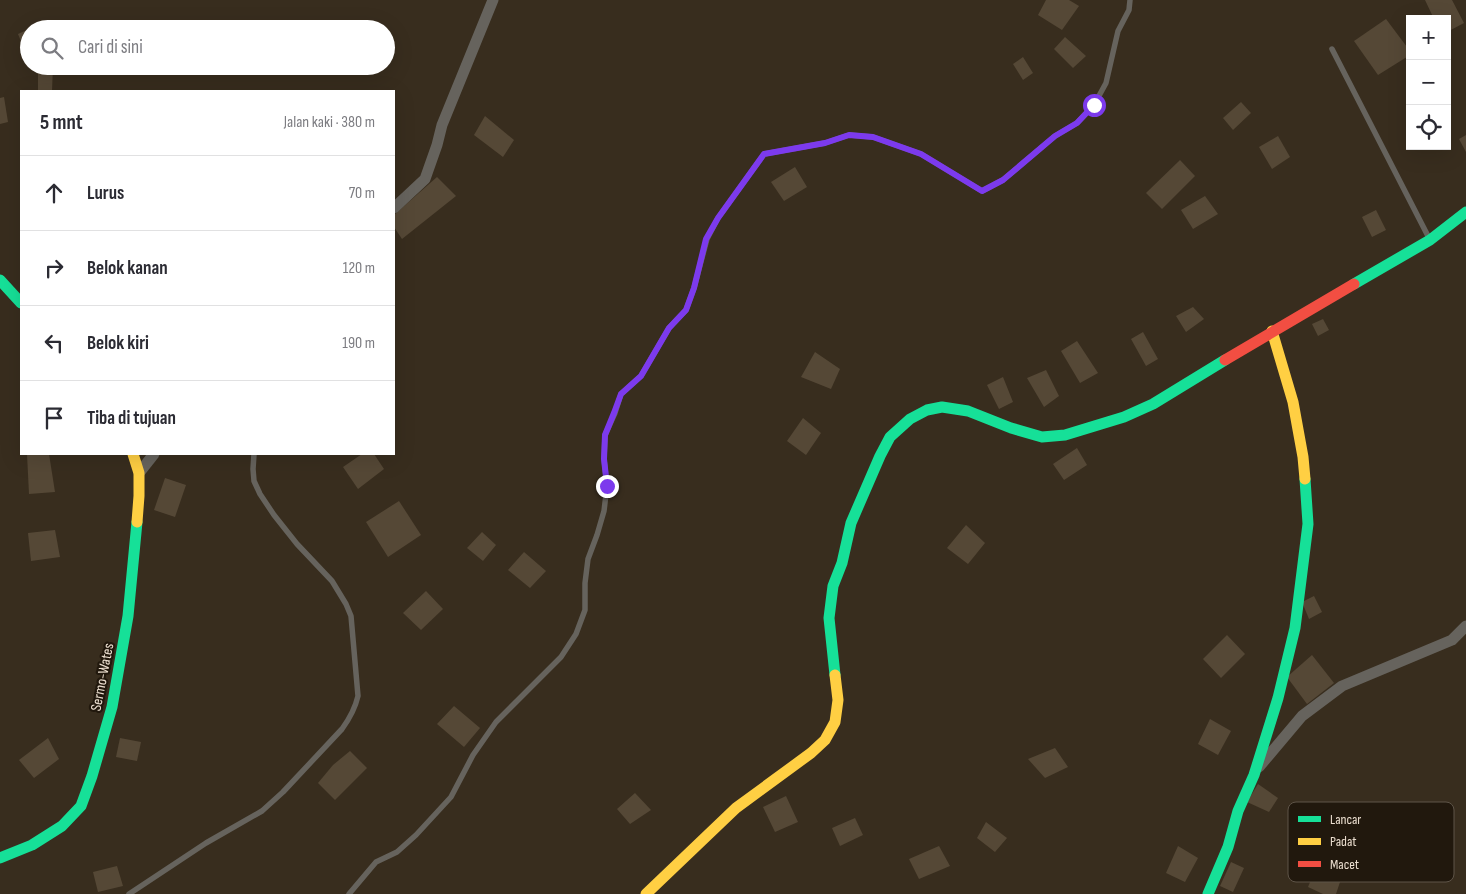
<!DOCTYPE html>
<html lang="id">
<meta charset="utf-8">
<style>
:root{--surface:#fff;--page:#f2f2f3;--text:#2b2b33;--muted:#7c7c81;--line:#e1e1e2}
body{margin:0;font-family:"Sofia Sans Condensed",sans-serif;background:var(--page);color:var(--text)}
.controls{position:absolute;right:15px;top:15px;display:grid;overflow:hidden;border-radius:0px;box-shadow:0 5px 20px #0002}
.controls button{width:45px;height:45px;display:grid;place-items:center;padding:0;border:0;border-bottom:1px solid var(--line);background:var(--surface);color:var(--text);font:25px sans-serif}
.stop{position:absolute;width:15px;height:15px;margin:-11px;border:4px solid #7c3aed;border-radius:50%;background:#fff}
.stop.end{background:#7c3aed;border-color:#fff;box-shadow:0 1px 5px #0008}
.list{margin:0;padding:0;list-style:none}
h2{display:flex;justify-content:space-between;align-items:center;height:65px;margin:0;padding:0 20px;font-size:21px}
h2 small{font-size:16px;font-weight:400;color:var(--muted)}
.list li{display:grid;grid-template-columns:32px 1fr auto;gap:15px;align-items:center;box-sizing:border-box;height:75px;padding:0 20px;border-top:1px solid var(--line)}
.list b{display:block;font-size:19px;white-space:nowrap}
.list em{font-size:16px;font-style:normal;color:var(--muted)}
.icon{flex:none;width:28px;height:28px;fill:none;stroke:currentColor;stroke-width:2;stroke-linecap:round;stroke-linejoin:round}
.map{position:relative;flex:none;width:1466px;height:894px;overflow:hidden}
.search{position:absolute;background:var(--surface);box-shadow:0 5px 20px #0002;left:20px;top:20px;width:375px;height:55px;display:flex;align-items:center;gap:12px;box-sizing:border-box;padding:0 18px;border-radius:28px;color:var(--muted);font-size:19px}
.panel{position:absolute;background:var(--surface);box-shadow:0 5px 20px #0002;left:20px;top:90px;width:375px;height:365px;border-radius:0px}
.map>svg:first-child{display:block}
.building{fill:#554836}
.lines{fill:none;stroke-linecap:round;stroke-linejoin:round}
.lane{stroke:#66635d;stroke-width:5.5}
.street{stroke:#66635d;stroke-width:11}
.fast{stroke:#16e098;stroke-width:11}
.slow{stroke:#ffcf43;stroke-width:11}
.jam{stroke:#f24e42;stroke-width:11}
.route{stroke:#7c3aed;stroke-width:6}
.labels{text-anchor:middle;stroke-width:4.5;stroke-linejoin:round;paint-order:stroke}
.street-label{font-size:15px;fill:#ecdfd0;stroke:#21180d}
.key{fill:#21180d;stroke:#5e5448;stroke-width:1}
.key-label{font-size:14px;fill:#ecdfd0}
</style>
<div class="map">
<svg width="1466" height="894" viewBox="0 0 1466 894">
<rect width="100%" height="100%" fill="#382d1e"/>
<g class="building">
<path d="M1046 0H1069L1079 6 1062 30 1038 15Z"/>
<path d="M1425 0H1452L1464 23 1447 32V19H1434Z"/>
<path d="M1386 19 1410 51V55L1378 75 1354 41Z"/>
<path d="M29 29V52L26 54 18 34Z"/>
<path d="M1065 37 1086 56 1073 68 1054 49Z"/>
<path d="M1023 57 1033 73 1023 80 1013 64Z"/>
<path d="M38 66H53L52 91H38Z"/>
<path d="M4 97 8 122 0 124V98Z"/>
<path d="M1241 102 1251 113 1233 130 1223 118Z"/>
<path d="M485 116 514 140 503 157 474 135Z"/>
<path d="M1466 135V152L1459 139Z"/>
<path d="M1278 136 1290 157 1272 169 1259 147Z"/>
<path d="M1180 160 1195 176 1162 209 1146 193Z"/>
<path d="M795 167 807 187 784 201 771 182Z"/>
<path d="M437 177 456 196 402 239 394 227V215Z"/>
<path d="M1205 196 1218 214 1193 229 1181 210Z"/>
<path d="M1376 210 1386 230 1372 237 1362 217Z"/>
<path d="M1193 307 1204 319 1186 332 1176 316Z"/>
<path d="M1323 319 1329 330 1318 336 1312 324Z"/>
<path d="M1143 332 1158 359 1146 366 1131 339Z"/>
<path d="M1077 341 1098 373 1080 383 1061 351Z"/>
<path d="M815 352 840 369 831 389 801 377Z"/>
<path d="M1046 370 1059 396 1044 407 1027 378Z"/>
<path d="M1003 377 1013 402 999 409 987 385Z"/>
<path d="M803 418 821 433 806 455 787 441Z"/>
<path d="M1077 448 1087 465 1064 480 1053 464Z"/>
<path d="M27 454H49L55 492 29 494Z"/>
<path d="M362 454H374L384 469 358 489 343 467Z"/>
<path d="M165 478 186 485 175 517 154 510Z"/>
<path d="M399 501 421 535 388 557 366 522Z"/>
<path d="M966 525 985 543 968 564 947 548Z"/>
<path d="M55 530 60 557 31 561 28 533Z"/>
<path d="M482 532 496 545 483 561 467 548Z"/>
<path d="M524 552 546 571 530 588 508 570Z"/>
<path d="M426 591 443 609 421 630 403 613Z"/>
<path d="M1314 596 1322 612 1309 619 1302 602Z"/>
<path d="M1227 635 1245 654 1221 678 1203 659Z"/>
<path d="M1312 655 1334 683 1307 704 1287 677Z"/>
<path d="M454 706 480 728 464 747 437 724Z"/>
<path d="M1210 719 1231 731 1218 755 1198 744Z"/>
<path d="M48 738 59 759 34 778 19 760Z"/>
<path d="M120 738 141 742 137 761 116 757Z"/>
<path d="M1055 748 1068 767 1045 778 1028 759Z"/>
<path d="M350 751 367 768 335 800 318 783 333 765Z"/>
<path d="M1258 784 1278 798 1269 812 1247 802Z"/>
<path d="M635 793 651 810 630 824 617 809Z"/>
<path d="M786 796 798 822 775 832 763 807Z"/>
<path d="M855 818 863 835 840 846 832 828Z"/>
<path d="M986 822 1007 838 995 852 977 838Z"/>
<path d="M939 846 950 866 919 879 909 859Z"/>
<path d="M1178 846 1198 858 1185 882 1166 873Z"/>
<path d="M1319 860 1343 873 1336 894H1323L1308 887Z"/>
<path d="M1231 862 1244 868 1233 892 1220 886Z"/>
<path d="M117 866 123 886 98 892 93 872Z"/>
</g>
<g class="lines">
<g class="lane">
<path d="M1332 49 1429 238"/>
<path d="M129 894 206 843 262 811 283 792 342 729C350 718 355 709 358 696L351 616 346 604 332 581 297 544 274 515 260 494 254 481 253 469 254 454"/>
<path d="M349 894 376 862 397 852 416 835 451 797 473 755 496 722 561 657 576 634 585 610V583L588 559 597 535 604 511 607 486 604 459 605 435 615 413 621 394 641 376 669 328 686 310 694 288 707 239 718 218 764 154 825 143 849 135 873 137 921 154 982 191 1003 180 1055 136 1077 123 1094 105 1106 83 1118 31 1129 10 1130 0"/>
</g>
<g class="street">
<path d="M394 208 425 179 437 145 442 125 493 0"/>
<path d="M139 473 154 454"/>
<path d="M1259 767 1302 716 1342 686 1452 640 1466 626"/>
</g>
<g class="fast">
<path d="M0 280 21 303"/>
<path d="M1354 284 1430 240 1466 212"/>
<path d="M835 675 829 618 833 586 842 563 851 523 880 456 890 437 910 419 927 410 942 407 968 411 1011 428 1042 437 1065 435 1124 417 1153 404 1225 360"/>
<path d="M0 858 32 845 62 826 81 806 92 776 112 707 128 616 137 522"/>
<path d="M1208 894 1228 847 1238 811 1254 775 1278 698 1295 628 1308 524 1305 479"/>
</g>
<g class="slow">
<path d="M1272 331 1293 402 1303 457 1305 479"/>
<path d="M133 454 139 473V496L137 522"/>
<path d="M646 894 736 808 811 753 825 740 835 722 838 700 835 675"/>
</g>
<path class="jam" d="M1225 360 1354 284"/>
</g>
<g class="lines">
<path class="route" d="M607 486 604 459 605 435 614 413 621 394 641 376 669 328 686 310 694 288 706 239 718 218 764 154 825 143 849 135 873 137 921 154 982 191 1003 180 1055 136 1077 123 1094 105"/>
</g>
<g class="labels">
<g class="street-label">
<text transform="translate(102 677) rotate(-79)" y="5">Sermo-Wates</text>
</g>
</g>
<rect x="1288" y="802" width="166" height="80" rx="8" class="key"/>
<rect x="1298" y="816" width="23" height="6" fill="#16e098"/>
<rect x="1298" y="838" width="23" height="7" fill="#ffcf43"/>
<rect x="1298" y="861" width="23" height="6" fill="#f24e42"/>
<g class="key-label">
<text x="1330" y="824">Lancar</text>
<text x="1330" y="846">Padat</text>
<text x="1330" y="869">Macet</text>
</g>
</svg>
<div class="controls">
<button>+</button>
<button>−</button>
<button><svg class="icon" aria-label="locate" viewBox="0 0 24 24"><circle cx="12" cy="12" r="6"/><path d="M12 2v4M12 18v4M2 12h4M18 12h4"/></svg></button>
</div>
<div class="stop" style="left:1094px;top:105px"></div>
<div class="stop end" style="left:607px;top:486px"></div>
<div class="search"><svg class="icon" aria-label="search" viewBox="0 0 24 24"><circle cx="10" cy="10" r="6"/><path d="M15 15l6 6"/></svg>Cari di sini</div>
<section class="panel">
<h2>5 mnt<small>Jalan kaki · 380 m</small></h2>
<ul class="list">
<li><svg class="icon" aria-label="ahead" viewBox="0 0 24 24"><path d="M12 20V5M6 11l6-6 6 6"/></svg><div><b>Lurus</b></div><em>70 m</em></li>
<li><svg class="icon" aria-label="right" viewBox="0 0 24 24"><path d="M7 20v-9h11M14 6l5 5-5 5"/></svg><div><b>Belok kanan</b></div><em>120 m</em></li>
<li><svg class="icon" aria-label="left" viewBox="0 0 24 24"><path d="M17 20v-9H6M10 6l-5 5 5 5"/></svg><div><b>Belok kiri</b></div><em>190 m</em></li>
<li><svg class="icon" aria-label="arrive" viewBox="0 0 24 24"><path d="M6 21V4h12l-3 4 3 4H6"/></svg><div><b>Tiba di tujuan</b></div></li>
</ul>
</section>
</div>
